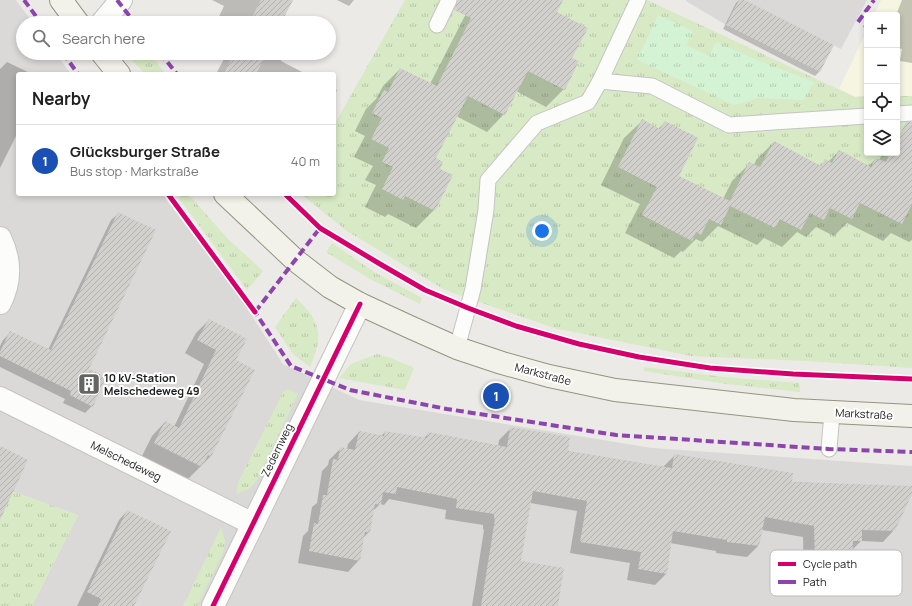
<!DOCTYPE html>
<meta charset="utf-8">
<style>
:root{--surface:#fff;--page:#f2f2f2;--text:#222;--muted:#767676;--line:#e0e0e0;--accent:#656563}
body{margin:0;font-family:Manrope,sans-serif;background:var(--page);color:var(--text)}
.controls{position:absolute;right:12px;top:12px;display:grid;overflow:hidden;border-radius:4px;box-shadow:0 2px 6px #0003}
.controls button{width:36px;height:36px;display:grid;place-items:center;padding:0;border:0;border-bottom:1px solid var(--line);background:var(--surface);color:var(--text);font:20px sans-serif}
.you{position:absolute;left:542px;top:231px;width:14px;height:14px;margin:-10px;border:3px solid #fff;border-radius:50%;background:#1a73e8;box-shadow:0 0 0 6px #1a73e833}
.badge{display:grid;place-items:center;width:26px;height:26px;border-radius:50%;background:var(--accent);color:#fff;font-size:13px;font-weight:700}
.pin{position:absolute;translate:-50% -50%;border:2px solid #fff;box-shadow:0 1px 4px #0006}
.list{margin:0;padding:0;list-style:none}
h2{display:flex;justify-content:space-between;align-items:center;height:52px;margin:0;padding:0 16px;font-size:17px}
h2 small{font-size:13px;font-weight:400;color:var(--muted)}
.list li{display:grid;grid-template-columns:26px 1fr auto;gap:12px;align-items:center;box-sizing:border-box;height:72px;padding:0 16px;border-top:1px solid var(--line)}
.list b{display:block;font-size:15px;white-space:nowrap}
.list p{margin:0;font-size:13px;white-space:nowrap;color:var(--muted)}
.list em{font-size:13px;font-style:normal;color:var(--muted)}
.icon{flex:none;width:22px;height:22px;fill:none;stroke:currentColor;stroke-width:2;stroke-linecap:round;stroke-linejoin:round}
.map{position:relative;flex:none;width:912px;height:606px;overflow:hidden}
.search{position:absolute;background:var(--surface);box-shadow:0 2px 6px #0003;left:16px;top:16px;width:320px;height:44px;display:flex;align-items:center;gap:10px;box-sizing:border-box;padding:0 14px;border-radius:22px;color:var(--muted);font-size:15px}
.panel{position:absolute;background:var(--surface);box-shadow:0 2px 6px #0003;left:16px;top:72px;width:320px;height:124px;border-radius:4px}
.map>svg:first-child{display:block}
.residential{fill:#dad9d7}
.education{fill:#f5f5e1}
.grass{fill:url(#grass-tufts)}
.park{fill:url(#park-tufts)}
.shadow{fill:#0003}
.building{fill:url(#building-hatch)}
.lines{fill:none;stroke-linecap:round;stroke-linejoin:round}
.service-casing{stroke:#c4c4c2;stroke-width:17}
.minor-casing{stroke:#c4c4c2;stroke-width:24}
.secondary-casing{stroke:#92957e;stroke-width:24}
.service{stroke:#fcfcfb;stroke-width:15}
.minor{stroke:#fcfcfb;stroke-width:22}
.secondary{stroke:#f3f2ea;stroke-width:22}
.quiet{stroke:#8e44ad;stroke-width:4;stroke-dasharray:8 4;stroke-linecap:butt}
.cycleway-casing{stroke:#fff;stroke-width:8}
.cycleway{stroke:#d6006c;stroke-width:5}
.labels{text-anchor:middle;stroke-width:4;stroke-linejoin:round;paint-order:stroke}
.street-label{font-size:11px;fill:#1d1d1d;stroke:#fff}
.poi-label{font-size:11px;font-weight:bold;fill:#1d1d1d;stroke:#fff;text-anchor:start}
.key{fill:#fff;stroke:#bbb;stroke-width:1}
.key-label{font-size:11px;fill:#1d1d1d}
</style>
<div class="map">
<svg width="912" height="606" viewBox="0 0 912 606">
<defs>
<pattern id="grass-tufts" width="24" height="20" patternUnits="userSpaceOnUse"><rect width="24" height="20" fill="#d8e9c5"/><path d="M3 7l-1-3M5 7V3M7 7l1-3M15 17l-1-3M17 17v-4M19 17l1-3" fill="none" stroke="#b9c7a9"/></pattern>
<pattern id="park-tufts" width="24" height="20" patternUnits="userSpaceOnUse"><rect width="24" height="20" fill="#d4f2d4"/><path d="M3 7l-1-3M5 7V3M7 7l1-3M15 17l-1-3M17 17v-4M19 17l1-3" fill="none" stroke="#b6cfb6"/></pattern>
<pattern id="building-hatch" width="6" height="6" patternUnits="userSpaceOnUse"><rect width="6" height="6" fill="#d2d0cd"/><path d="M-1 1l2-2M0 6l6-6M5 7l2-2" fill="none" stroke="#b4b2b0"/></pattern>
</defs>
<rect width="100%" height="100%" fill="#ebeae6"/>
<g class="residential">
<path d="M0 0H16L33 23H23V53H55L71 74H18V194H162L237 293 283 364 359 400 652 448 912 466V606H32L78 515 0 487Z"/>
<path d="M686 0H739L726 25 686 1Z"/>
<path d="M745 0H867L841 49Z"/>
</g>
<g class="education">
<path d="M881 0H912V96H897V15H874Z"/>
<path d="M867 30V96L855 97 839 89Z"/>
</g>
<g class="grass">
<path d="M405 0H647L855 97 867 96V153H897V96H912V368L807 361 691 356 554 328 445 290 347 231 301 194H334V125Z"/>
<path d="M125 53H149L166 74H145Z"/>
<path d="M182 194H188L228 239 263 271 247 290 178 197Z"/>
<path d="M332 243 374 272 422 298 420 304 370 279 326 252Z"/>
<path d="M296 298C321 322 324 334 310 367L293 354 275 327Z"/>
<path d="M377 354 391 358 414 368 405 390 339 378 351 364Z"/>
<path d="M644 367 724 377 799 383 800 392 727 384 644 371Z"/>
<path d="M287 389 298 394 257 480 249 489 236 494 238 483 283 392Z"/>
<path d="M0 487 78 515 32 606H0Z"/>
<path d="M221 527 225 541 223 553 197 606H183Z"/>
</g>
<path class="park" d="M658 15 693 31 686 45 709 56 716 42 755 59 814 82 804 100 759 98 734 105 637 60Z"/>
<g class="shadow">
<path d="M212 0H292L280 23H216L224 6Z"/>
<path d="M337 0H354L349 6Z"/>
<path d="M473 0H562L556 13 571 58 564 89 546 107 516 91 504 114 487 132 456 116 435 158 439 169 451 175 434 210 416 228 388 214 385 217 365 207 376 185 365 180 373 166 354 157 365 136 355 131 366 109 376 99 383 86 400 69 430 84Z"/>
<path d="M739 0H743L833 46 819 72 815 76 723 29 736 3Z"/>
<path d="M902 0H912V63L900 61 902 49 897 48V15H896Z"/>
<path d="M223 53H285L281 61 306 74H216L226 55Z"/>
<path d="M7 62 32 74H18V132L0 168V69Z"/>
<path d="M334 89 337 90 334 97Z"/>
<path d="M642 121 658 129 665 122 677 176 723 199 732 181 750 163 754 165 756 160 774 142 820 166 825 161 828 162 839 151 868 166 876 159 879 160 883 153H897V139L899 137 912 144V240L909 242 891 233 883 241 847 223 834 236 816 227 806 237 797 232 782 247 764 238 757 245 718 226 702 242 696 239 683 252 681 251 674 258 625 233 640 204 601 185 624 138Z"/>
<path d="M119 213 87 369 92 406 85 413 63 403 65 399 0 367V346L3 340 10 333 48 350 111 220Z"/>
<path d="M209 320 235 361 253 370 210 457 188 479 142 456 152 436 165 422 174 427 204 364 185 353 196 333Z"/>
<path d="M511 428 566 451 663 467 675 455 791 482 912 487V492L894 530 883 542 861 541 851 551V574L839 585 815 584V579L804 578 803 537 762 530 758 546 747 557 716 553V551L670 543 666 574 655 585 627 580 630 563 570 553 577 511 530 503 520 562 557 606H472L484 530 483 529V525L445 519 446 510 389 499 384 505 380 504 373 511 369 532 363 538 359 560 348 572 298 563 303 536 308 531 312 507 317 503 322 471 328 465 329 460 341 448 347 449 348 444 359 432 381 436 385 432 423 439 429 433 498 446 499 440Z"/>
<path d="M127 511 133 606H77L119 520Z"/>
</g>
<g class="building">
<path d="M261 0H293L281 23H249Z"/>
<path d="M458 0H563L557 12 588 28 572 58 579 61 565 90 528 71 505 115 468 96 436 158 443 162 440 169 453 175 435 211 405 196 403 200 382 189 393 167 382 162 389 148 371 139 382 118 372 113 384 90 388 92 400 68 437 86 471 18 454 10Z"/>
<path d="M739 0H745L834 45 820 72 726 25Z"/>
<path d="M234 53H267L256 74H224Z"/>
<path d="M642 119 660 129 665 121 698 138 679 176 730 201 749 162 760 167 774 141 821 166 825 159 832 163 839 150 871 167 876 158 886 162 890 153H897V140L906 122H912V204L902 224 860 203 852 219 830 208 824 220 810 213 801 230 780 219 775 228 730 206 721 225 709 219 701 235 696 232 692 241 642 215 657 187 618 167Z"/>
<path d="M118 212 156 230 89 369 106 377 93 407 70 395 71 391 0 356V352L10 331 51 350Z"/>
<path d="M209 319 247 339 236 360 255 370 211 457 208 455 202 467 154 443 165 421 179 428 216 350 197 340Z"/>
<path d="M510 427 570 437 568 451 672 468 674 454 793 473 792 482 912 486V494L895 531 862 530V541H853L852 574 826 573V567H815L814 526 765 517 759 546 727 542V540L673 531 667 574 638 569 641 552 580 542 587 501 533 491 521 561 564 568 558 606H481L495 519 494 518V514L456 508 457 499 397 487 396 494 383 492 381 505 375 504 370 533 365 532 360 561 309 551 314 523 318 524 323 495H327L333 459 338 460 340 447 355 450 359 431 384 436 385 431 427 438 428 432 507 447Z"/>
<path d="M0 446 28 460 0 520Z"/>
<path d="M127 510 171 531 134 606H98L101 599 87 592Z"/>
</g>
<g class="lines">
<g class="service-casing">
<g id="service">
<path d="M437 25 449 0"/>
<path d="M600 81 652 86 729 125 867 116"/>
<path d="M897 114 912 113"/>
<path d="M457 348 473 289 486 210 488 180 537 123 588 102 600 81 638 0"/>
<path d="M829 449 832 412"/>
</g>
</g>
<g class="minor-casing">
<g id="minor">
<path d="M102 23 121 0"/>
<path d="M0 238C11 260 11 281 0 303"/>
<path d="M0 398 253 524"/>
<path d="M213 606 360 304"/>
</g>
</g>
<g class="secondary-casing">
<g id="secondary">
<path d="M61 0 78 23"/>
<path d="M102 53 119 74"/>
<path d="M225 194 295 260 330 287 360 304 412 328 457 348 502 363 549 376 615 390 794 410 912 416"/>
</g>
</g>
<use href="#service" class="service"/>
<use href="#minor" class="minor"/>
<use href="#secondary" class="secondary"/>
<g class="quiet">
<path d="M24 0 41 23"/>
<path d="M117 0 135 23"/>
<path d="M858 22 874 0"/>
<path d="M864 25 867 26"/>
<path d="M63 53 78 74"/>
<path d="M160 53 177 74"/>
<path d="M253 309 291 366 350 390 447 409 616 435 829 449 912 452"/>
<path d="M255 312 320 228"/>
</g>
<g class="cycleway-casing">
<g id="cycleway">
<path d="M168 194 255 312"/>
<path d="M285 194 320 228 380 264 425 290 468 308 516 326 579 344 639 357 710 368 793 374 912 379"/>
<path d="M213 606 360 304"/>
</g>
</g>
<use href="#cycleway" class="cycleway"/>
</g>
<defs>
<g id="building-square" transform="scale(1.15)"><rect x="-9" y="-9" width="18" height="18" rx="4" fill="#656563" stroke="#fff"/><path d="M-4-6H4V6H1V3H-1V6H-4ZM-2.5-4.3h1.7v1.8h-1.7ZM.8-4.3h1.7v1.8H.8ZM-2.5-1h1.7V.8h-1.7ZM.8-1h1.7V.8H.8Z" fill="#fff"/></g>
</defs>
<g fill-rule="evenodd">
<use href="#building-square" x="89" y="384"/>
</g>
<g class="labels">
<g class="street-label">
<text transform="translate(543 374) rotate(15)" y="4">Markstraße</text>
<text transform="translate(864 414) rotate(3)" y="4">Markstraße</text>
<text transform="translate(277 450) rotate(-64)" y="4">Zedernweg</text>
<text transform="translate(126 461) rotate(26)" y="4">Melschedeweg</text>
</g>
<g class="poi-label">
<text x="104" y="382">10 kV-Station<tspan x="104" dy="13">Melschedeweg 49</tspan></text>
</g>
</g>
<rect x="770" y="550" width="132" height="46" rx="6" class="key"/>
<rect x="778" y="562" width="18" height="4" fill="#d6006c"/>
<rect x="778" y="580" width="18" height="4" fill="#8e44ad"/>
<g class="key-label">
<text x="803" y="568">Cycle path</text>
<text x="803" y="586">Path</text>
</g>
</svg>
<div class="controls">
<button>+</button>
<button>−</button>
<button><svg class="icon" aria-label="locate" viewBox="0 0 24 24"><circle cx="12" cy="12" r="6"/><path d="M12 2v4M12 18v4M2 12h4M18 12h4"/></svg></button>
<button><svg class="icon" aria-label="layers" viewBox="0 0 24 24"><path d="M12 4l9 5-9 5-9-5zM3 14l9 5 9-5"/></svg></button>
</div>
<div class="you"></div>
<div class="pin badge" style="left:496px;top:396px;background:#1a4fb4">1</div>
<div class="search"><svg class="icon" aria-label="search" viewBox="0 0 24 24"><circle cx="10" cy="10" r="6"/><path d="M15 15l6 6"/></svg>Search here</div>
<section class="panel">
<h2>Nearby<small></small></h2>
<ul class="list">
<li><span class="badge" style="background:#1a4fb4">1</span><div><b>Glücksburger Straße</b><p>Bus stop · Markstraße</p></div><em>40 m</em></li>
</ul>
</section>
</div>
